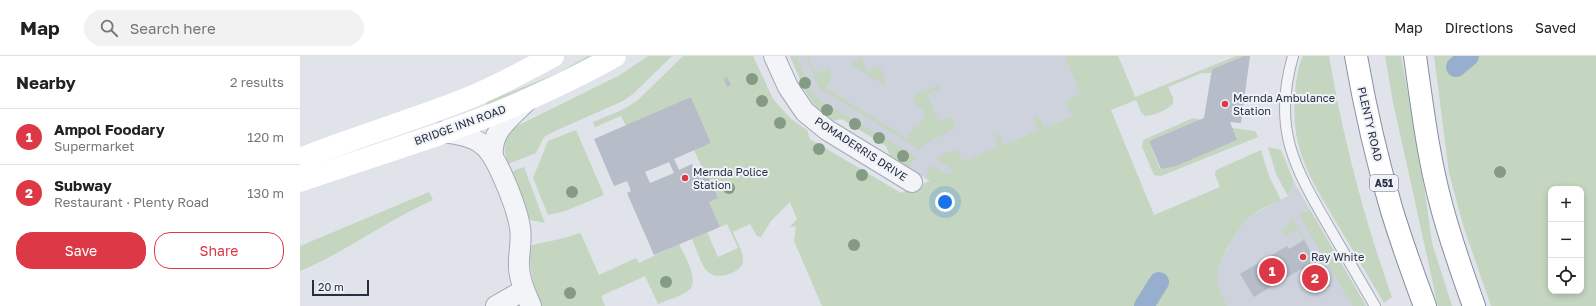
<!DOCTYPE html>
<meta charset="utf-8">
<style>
:root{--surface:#fff;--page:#f2f2f2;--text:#222;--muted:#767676;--line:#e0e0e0;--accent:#dc3846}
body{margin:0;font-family:"Golos Text",sans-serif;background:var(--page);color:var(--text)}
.controls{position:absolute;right:12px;bottom:12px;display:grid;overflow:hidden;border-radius:8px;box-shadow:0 2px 6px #0003}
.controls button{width:36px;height:36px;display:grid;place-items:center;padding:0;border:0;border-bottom:1px solid var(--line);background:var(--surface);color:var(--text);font:20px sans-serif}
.scale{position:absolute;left:12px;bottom:10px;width:57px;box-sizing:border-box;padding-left:4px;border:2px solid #272f43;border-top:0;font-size:11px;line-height:14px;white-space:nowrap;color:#272f43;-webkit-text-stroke:3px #eff2f7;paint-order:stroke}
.you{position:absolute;left:645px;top:146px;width:14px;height:14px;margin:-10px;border:3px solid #fff;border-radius:50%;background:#1a73e8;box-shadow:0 0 0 6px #1a73e833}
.badge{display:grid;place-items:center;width:26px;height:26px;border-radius:50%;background:var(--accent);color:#fff;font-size:13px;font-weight:700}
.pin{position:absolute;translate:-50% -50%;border:2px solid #fff;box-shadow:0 1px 4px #0006}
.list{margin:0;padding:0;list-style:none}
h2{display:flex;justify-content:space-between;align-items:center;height:52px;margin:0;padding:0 16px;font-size:17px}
h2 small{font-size:13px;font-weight:400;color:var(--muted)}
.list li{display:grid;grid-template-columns:26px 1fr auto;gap:12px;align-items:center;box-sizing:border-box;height:56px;padding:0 16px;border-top:1px solid var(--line)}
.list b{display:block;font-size:15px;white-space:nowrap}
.list p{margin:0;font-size:13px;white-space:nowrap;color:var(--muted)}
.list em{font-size:13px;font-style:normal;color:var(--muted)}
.actions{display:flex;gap:8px;padding:12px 16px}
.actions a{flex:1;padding:9px 0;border:1px solid var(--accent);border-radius:16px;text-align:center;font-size:14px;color:var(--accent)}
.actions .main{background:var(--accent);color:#fff}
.icon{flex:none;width:22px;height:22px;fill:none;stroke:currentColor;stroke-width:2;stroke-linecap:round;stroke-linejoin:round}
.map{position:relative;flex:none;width:1296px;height:250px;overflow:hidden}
header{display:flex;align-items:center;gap:24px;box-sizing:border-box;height:56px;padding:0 20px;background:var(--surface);border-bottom:1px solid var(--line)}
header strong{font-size:19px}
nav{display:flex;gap:22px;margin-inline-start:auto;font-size:14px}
.search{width:280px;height:36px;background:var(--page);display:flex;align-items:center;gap:10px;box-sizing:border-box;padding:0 14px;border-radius:22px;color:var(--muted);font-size:15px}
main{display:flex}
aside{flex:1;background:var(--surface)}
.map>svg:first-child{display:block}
.built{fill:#cdd2dd}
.green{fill:#c4d5c0;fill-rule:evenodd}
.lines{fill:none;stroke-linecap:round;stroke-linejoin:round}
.canal{stroke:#97aece;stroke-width:20}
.building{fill:#b6bcc8;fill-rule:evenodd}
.lane-casing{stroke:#a5a9b5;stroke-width:12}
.street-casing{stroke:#a5a9b5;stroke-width:22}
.highway-casing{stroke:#858fa2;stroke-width:24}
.lane{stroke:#f3f4f8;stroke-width:10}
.street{stroke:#f3f4f8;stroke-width:20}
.secondary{stroke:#fff;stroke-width:22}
.highway{stroke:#fff;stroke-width:22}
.tree{fill:#849c85}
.poi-dot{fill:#dc3846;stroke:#eff2f7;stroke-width:1.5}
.labels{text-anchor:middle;stroke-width:4;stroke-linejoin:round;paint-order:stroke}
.shield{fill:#eff2f7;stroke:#636a79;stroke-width:1}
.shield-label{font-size:10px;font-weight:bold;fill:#272f43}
.poi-label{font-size:11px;fill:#272f43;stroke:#eff2f7;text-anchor:start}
.street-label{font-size:11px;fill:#272f43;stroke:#eff2f7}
</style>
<header>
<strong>Map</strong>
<div class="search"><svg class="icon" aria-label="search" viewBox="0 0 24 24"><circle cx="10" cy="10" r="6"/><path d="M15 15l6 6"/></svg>Search here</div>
<nav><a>Map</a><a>Directions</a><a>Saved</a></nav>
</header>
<main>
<aside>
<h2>Nearby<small>2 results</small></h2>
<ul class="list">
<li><span class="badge">1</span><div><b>Ampol Foodary</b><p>Supermarket</p></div><em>120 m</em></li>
<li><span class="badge">2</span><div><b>Subway</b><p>Restaurant · Plenty Road</p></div><em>130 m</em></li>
</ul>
<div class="actions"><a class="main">Save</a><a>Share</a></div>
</aside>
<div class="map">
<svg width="1296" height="250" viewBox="0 0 1296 250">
<rect width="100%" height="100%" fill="#e0e3ea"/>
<g class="built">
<path d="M490 0H818L834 38 640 131 590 100 586 90 542 63 532 65 516 52 507 38Z"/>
<path d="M994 126 1066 250H876L917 220 920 205 942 169 954 158 988 140Z"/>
</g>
<g class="green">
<path d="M288 0H299L186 50 187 45 191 44 258 17Z"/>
<path d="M348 0H372L333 38 323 45 255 75 244 81 236 97 208 108C203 93 202 82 215 71L320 19Z"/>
<path d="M383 0H453L473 43 491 63 507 74 510 83 601 137 630 125 625 122 632 109 647 118 654 115 636 103 638 100 657 93 663 106 697 91 694 78 699 77 704 89 739 74 734 63 736 60 740 62 745 72 772 61 766 45 781 38 765 0H818L835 41 936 0H944L912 13 911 17H902L868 31 873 42V48C867 54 853 60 845 60L841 56 836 44 811 54 854 159 920 131 915 119 916 114 961 94 969 120 981 144C970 149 958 154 949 162 942 168 937 177 932 185 915 211 912 223 927 250H522L494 185 496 170 490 171 497 163 490 146 471 165 461 181 457 180 450 168 433 176C436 184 444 196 443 205 442 217 417 225 408 216 401 210 396 191 392 183L407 176 418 201 438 192 427 168 420 171 409 146 417 142 406 115 404 116 394 94 411 87 391 41 326 70 321 60 295 71 293 66 322 54 337 45Z"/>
<path d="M490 0H497L512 36 517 42 616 101 608 111 590 100 586 90 542 63 531 64C508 47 501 25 490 0Z"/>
<path d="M506 0H508L516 17 529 12 532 21 526 32 607 82 615 70 618 71 626 57 617 50 613 42V40L638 29 640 33 627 39 639 66 652 61 655 68 654 73 627 86 620 94 519 32Z"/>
<path d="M1003 0H1029C1043 82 1064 163 1092 241L1084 247C1069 222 1055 198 1041 174 1013 127 990 95 995 39 996 26 997 12 1003 0Z"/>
<path d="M1085 0H1101L1121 108 1132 187 1152 250H1138L1137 246 1093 46Z"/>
<path d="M1134 0H1296V250H1191L1164 172 1149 117ZM1251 133H1281V235H1251Z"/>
<path d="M561 2 567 16 580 11 586 27 583 28 549 8Z"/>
<path d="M893 62 901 64 849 85 860 113 876 109 937 84 932 72 955 75 958 81 861 120 854 119 842 91 843 84Z"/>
<path d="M276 74 304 139 265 155 248 159 233 122 248 85Z"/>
<path d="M968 91 981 94 994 126 988 140 976 118Z"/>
<path d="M224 111 243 162 245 167 230 164 212 117 215 114Z"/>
<path d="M129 136 133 144C87 164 46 196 0 215V190Z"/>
<path d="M1010 154 1066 250H1053L999 159Z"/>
<path d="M993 163 1010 192 1009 193 997 173 985 180 982 176Z"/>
<path d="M279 177 281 178 299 219 336 202 339 207 379 188C384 199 399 223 390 233 383 240 367 244 358 248L345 220 301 240 305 250H242C233 229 229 212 230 190 246 185 263 184 279 177Z"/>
</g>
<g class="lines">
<g class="canal">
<path d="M1156 11 1169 0"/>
<path d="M844 250 859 226"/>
</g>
</g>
<g class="building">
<path d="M944 0H950L941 67 930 66 937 84 876 110 861 113 849 85 904 62 912 13Z"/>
<path d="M427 21 431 29 427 31 424 23Z"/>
<path d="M391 41 411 87 374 103 379 114 392 108 397 119 406 115 418 142 409 146 420 171 354 199 327 137 331 135 327 125 314 130 294 83ZM369 106 374 117 350 127 345 116Z"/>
<path d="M1004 184 1030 230 1015 238 1001 213 954 241 940 218 987 190 989 193Z"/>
</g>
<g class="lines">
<g class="lane-casing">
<path id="lane" d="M993 0C972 72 994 111 1029 171 1045 198 1060 224 1075 250"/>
</g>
<g class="street-casing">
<g id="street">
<path d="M474 0 488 31 505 56 527 74 612 126"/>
<path d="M143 76C157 78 172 80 183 89 197 99 218 155 220 172 222 183 219 195 219 206 218 221 225 236 231 250"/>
<path d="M193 100C190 75 211 61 227 45"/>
<path d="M196 250 224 234"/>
</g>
</g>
<g class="highway-casing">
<g id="highway">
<path d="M1056 0C1065 52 1077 104 1092 155 1102 187 1113 218 1125 250"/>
<path d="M1115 0C1122 49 1128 100 1141 148 1150 183 1162 216 1174 250"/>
</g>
</g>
<use href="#lane" class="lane"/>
<use href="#street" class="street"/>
<g class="secondary">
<path d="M0 103C54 81 111 65 166 43 196 31 225 15 253 0"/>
<path d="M0 125C68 101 139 81 206 53 243 37 280 20 315 0"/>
</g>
<use href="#highway" class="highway"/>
</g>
<g class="tree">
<circle cx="452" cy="23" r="6"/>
<circle cx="505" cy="27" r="6"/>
<circle cx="462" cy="45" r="6"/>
<circle cx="527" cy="54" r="6"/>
<circle cx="480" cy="67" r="6"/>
<circle cx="555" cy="68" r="6"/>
<circle cx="579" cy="82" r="6"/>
<circle cx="519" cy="93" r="6"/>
<circle cx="603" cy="100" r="6"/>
<circle cx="1200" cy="116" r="6"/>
<circle cx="562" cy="119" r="6"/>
<circle cx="429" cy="132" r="6"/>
<circle cx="272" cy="136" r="6"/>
<circle cx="554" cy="189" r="6"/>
<circle cx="366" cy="226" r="6"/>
<circle cx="270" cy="237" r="6"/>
</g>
<g class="poi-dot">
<circle cx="925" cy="48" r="4"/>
<circle cx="385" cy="122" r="4"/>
<circle cx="1003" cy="201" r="4"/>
</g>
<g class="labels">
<rect class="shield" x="1070" y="119" width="28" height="16" rx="3"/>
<g class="shield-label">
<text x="1084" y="131">A51</text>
</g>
<g class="poi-label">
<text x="933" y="46">Mernda Ambulance<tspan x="933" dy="13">Station</tspan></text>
<text x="393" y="120">Mernda Police<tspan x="393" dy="13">Station</tspan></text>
<text x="1011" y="205">Ray White</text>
</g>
<g class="street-label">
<text transform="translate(1070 68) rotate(77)" y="4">PLENTY ROAD</text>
<text transform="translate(160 69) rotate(-20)" y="4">BRIDGE INN ROAD</text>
<text transform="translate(561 93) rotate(33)" y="4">POMADERRIS DRIVE</text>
</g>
</g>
</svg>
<div class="controls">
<button>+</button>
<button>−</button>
<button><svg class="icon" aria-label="locate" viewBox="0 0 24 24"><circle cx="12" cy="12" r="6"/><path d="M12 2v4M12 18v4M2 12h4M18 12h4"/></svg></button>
</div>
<div class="scale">20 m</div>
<div class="you"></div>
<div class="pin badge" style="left:972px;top:215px">1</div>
<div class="pin badge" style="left:1015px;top:222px">2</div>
</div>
</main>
